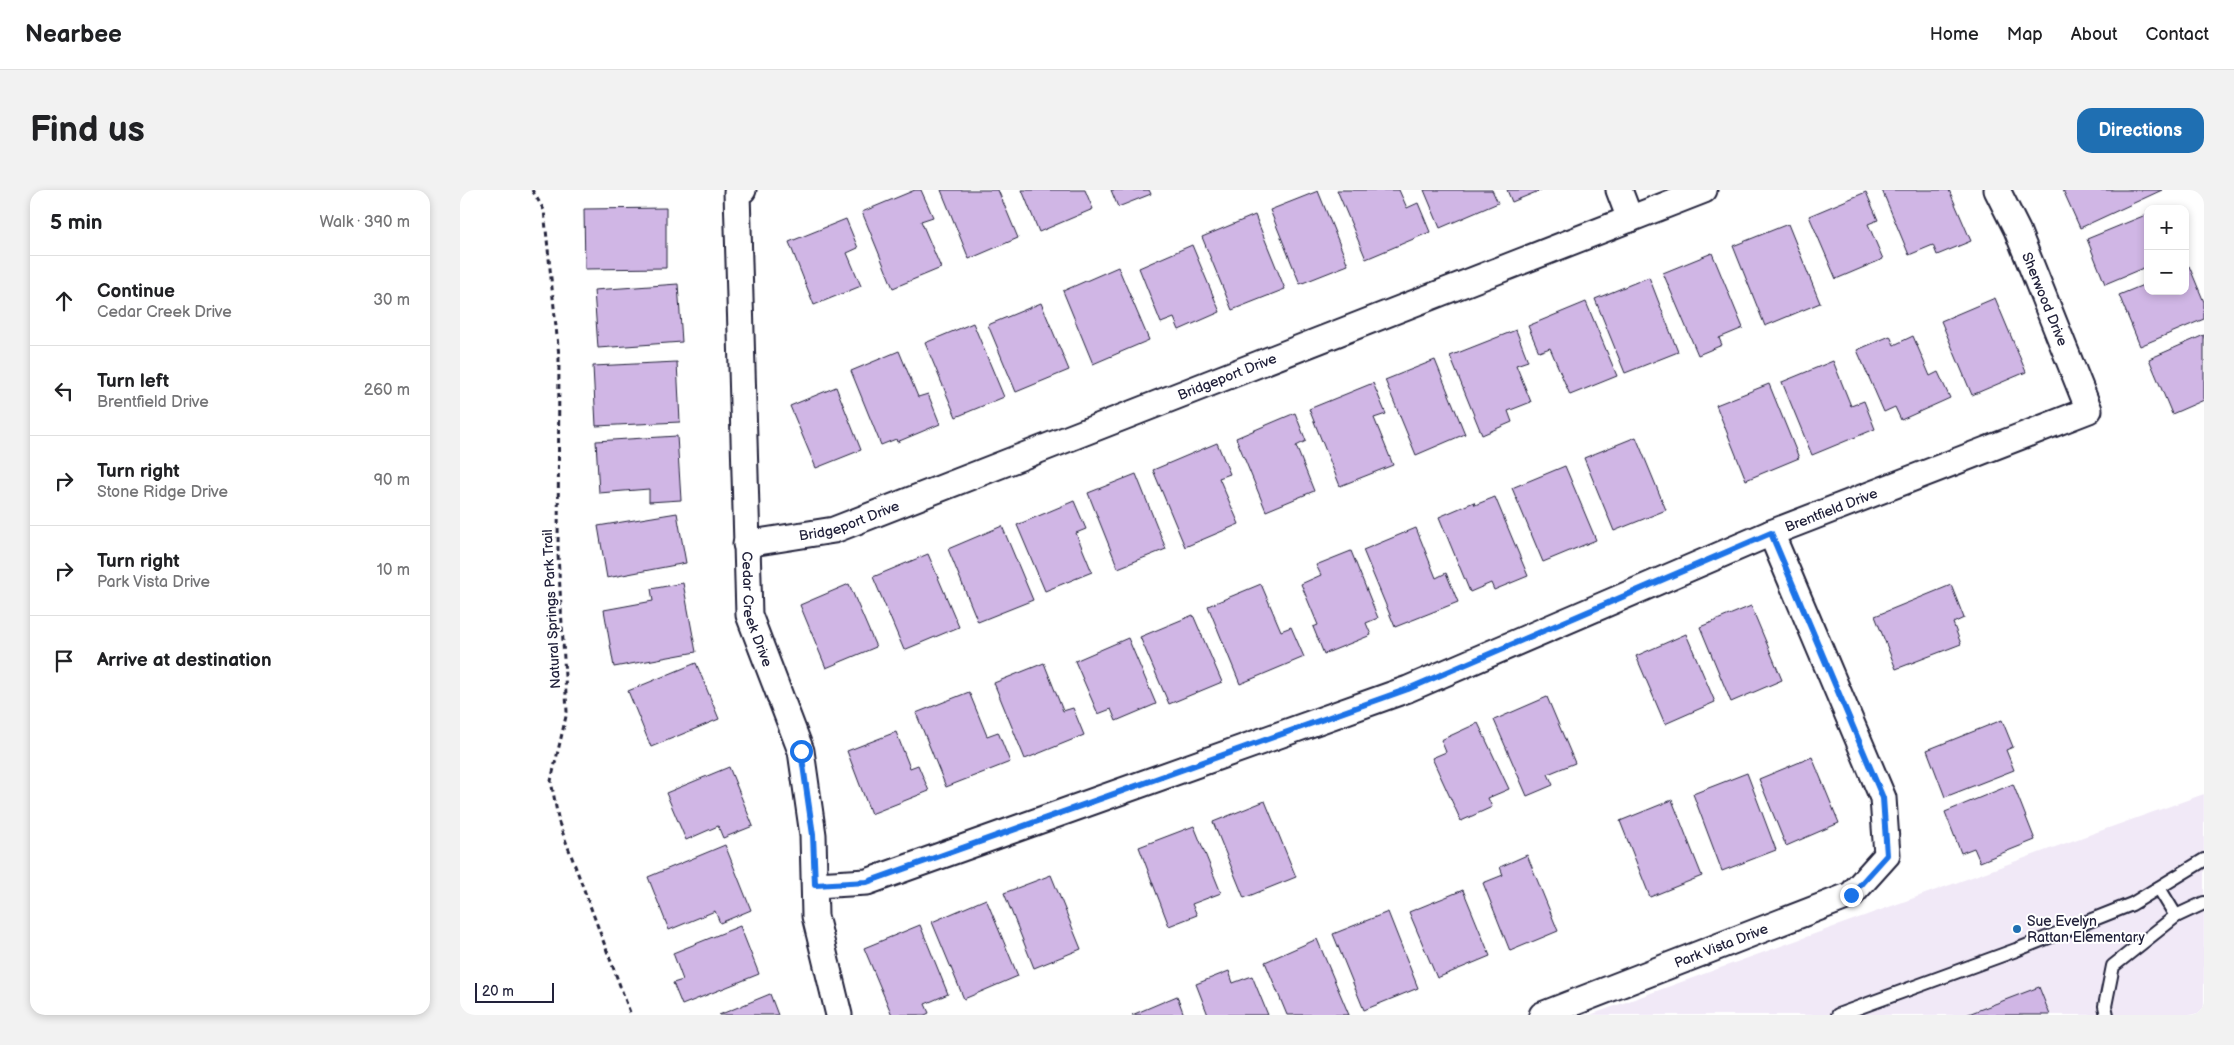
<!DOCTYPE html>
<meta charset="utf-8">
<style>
:root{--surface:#fff;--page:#f2f2f2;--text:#202124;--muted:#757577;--line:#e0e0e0;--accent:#1f6fb2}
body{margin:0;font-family:"Balsamiq Sans",sans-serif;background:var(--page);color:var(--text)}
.controls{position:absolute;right:15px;top:15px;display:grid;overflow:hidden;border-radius:10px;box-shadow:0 2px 8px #0003}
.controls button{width:45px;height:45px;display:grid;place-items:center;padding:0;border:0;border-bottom:1px solid var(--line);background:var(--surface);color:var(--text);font:25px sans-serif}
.scale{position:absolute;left:15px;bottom:12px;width:79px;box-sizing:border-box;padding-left:5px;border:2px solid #22223b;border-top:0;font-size:14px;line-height:18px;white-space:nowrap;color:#22223b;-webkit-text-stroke:4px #fff;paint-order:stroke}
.stop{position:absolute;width:15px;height:15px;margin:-11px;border:4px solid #1a73e8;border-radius:50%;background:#fff}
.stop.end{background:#1a73e8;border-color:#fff;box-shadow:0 1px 5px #0008}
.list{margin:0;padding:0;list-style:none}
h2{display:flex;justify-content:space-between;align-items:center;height:65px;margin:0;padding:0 20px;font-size:21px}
h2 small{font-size:16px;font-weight:400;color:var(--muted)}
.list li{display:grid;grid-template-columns:32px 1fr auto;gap:15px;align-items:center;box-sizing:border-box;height:90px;padding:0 20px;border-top:1px solid var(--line)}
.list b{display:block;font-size:19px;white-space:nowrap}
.list p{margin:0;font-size:16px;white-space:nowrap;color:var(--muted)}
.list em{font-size:16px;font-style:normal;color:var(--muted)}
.icon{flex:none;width:28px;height:28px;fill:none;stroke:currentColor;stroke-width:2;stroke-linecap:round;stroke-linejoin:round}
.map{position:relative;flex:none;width:1744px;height:825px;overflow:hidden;border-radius:15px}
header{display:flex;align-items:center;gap:30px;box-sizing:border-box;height:70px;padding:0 25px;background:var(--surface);border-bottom:1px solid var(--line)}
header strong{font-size:24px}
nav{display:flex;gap:28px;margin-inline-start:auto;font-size:18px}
.intro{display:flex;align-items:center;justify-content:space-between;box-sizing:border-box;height:120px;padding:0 30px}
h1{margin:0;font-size:35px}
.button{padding:12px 22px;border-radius:15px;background:var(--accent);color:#fff;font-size:18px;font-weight:700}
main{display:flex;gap:30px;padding:0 30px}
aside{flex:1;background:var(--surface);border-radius:15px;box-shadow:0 2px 8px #0003}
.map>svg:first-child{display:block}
.built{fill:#f1e9f7}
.building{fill:#d0b6e5;stroke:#22223b}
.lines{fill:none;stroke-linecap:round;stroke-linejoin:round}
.service-casing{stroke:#22223b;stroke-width:16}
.minor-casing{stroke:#22223b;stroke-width:29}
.path{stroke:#22223b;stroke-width:3;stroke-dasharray:5 4;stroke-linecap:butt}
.service{stroke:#fff;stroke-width:12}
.minor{stroke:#fff;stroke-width:25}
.route{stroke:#1a73e8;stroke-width:6}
.poi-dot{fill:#1f6fb2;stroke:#fff;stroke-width:2}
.labels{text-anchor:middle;stroke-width:4;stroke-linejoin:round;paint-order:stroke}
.street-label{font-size:14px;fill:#22223b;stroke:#fff}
.poi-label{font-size:14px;fill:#22223b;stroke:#fff;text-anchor:start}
</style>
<header>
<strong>Nearbee</strong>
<nav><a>Home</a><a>Map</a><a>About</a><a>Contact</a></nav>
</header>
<div class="intro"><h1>Find us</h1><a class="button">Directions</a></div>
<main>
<aside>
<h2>5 min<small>Walk · 390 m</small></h2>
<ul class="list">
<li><svg class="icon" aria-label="ahead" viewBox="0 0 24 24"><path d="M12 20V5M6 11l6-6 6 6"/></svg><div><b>Continue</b><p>Cedar Creek Drive</p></div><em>30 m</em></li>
<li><svg class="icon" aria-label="left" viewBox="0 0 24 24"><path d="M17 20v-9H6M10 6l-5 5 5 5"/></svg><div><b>Turn left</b><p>Brentfield Drive</p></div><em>260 m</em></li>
<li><svg class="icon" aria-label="right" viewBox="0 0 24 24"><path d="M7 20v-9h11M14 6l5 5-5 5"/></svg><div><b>Turn right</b><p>Stone Ridge Drive</p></div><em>90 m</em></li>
<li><svg class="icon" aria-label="right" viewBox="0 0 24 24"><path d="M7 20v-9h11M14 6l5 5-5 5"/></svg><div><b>Turn right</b><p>Park Vista Drive</p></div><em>10 m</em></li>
<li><svg class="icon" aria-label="arrive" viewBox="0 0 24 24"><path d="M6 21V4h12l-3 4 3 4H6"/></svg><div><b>Arrive at destination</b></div></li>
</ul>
</aside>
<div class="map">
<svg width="1744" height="825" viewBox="0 0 1744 825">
<rect width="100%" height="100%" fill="#fff"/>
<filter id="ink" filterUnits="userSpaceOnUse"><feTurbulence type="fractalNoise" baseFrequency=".02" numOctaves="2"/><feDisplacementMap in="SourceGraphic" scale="10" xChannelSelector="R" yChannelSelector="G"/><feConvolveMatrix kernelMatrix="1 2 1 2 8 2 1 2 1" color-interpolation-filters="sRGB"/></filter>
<g filter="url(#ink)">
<path class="built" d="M1744 604V825H1130L1609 652Z"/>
<g class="building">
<path d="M455 0H461L473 27 461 31 481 78 433 98 402 22Z"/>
<path d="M481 0H538L558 48 509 69Z"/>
<path d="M562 0H625L633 19 579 42Z"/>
<path d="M651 0H689L691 4 658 17Z"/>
<path d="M877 0H939L947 18 958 13 970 42 906 69Z"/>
<path d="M964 0H1032L1038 13 980 38Z"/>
<path d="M1047 0H1081L1052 12Z"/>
<path d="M1422 0H1489L1511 51 1477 65 1473 55 1449 65Z"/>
<path d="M1603 0H1702L1620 38Z"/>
<path d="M858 1 888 75 840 94 810 20Z"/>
<path d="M1406 2 1418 30 1408 34 1423 69 1376 89 1349 26Z"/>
<path d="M206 18V78L125 79 124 19Z"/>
<path d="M1688 24V76L1645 94 1627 49Z"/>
<path d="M795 25 825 99 772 120 742 47Z"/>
<path d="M386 29 398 58 387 63 401 96 354 115 329 52Z"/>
<path d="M1328 34 1360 113 1305 136 1273 56Z"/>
<path d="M732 55 760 122 719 140 714 128 701 133 679 78Z"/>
<path d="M1252 63 1283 138 1259 148 1262 155 1238 165 1203 83Z"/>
<path d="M1729 76 1744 112V129L1680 156 1659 105 1688 93V101H1725V78Z"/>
<path d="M658 77 689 150 633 174 603 101Z"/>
<path d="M1189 87 1218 162 1165 183 1135 109Z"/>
<path d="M218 94 222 152 138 158 134 100Z"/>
<path d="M1535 108 1566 182 1512 205 1481 131Z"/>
<path d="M1126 112 1157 186 1110 205 1090 158 1079 162 1068 136Z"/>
<path d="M581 113 609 180 556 202 528 135Z"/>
<path d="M513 133 544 207 496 227 465 153Z"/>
<path d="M1056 140 1068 171 1056 175 1071 212 1048 221 1052 232 1022 245 990 166Z"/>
<path d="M1744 145V210L1712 224 1689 169Z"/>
<path d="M1430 146 1434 155 1453 146 1470 186 1478 182 1490 208 1441 230 1435 217 1424 222 1397 160Z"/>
<path d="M439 161 458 207 468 204 480 234 437 252 436 249 421 255 391 181Z"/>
<path d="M975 170 1005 244 956 265 925 190Z"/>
<path d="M1373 171 1391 216 1404 211 1415 239 1352 265 1322 192Z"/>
<path d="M217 172 220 232 136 236 133 176Z"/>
<path d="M913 193 926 224 914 228 933 275 880 296 849 219Z"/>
<path d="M1309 194 1339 268 1286 290 1256 215Z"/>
<path d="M376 197 401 260 356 278 330 216Z"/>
<path d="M835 223 846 251 836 256 854 301 806 321 776 248Z"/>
<path d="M217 246 221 310 189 312V299L139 303 136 251Z"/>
<path d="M1176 247 1206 320 1154 341 1124 268Z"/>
<path d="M757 253 770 284 759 288 779 334 725 357 693 280Z"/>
<path d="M1105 276 1136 350 1083 372 1052 298Z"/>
<path d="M676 284 706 359 658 378 628 303Z"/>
<path d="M1035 307 1068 386 1034 400 1031 393 1010 402 979 327 1014 312 1015 315Z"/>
<path d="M614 311 626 339 616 343 632 382 585 401 557 335Z"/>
<path d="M217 323 226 373 147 388 138 336Z"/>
<path d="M542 336 573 410 518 432 488 359Z"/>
<path d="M956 338 976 388 986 383 998 412 935 437 903 360Z"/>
<path d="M891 361 918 428 906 433 911 445 864 464 853 437 858 435 841 394 861 385 856 375Z"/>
<path d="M468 364 499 437 444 460 413 387Z"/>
<path d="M223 393 236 462 154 477 144 420 193 411 191 399Z"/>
<path d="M389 394 416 457 366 478 340 415Z"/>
<path d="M801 394 821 441 831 437 844 467 780 494 748 416Z"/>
<path d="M1491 395 1504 428 1493 433 1501 454 1436 479 1415 426Z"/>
<path d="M1291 416 1322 490 1271 512 1240 437Z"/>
<path d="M733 425 762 492 709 514 680 447Z"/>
<path d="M1226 444 1255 512 1205 534 1176 466Z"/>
<path d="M668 448 696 514 656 531 651 519 638 524 615 471Z"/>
<path d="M236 473 259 529 191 557 168 501Z"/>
<path d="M584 473 603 521 613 518 624 545 565 569 534 493Z"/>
<path d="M509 502 527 546 538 542 550 572 486 597 456 523Z"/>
<path d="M1087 507 1115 573 1088 584 1093 595 1067 606 1034 530Z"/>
<path d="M1542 530 1553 557 1546 560 1554 580 1485 607 1467 560Z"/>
<path d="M1018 533 1049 599 1028 608 1032 617 1001 631 972 568 986 562 981 550Z"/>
<path d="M436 542 450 578 458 575 469 601 411 624 387 561Z"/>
<path d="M1352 567 1379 633 1326 656 1299 589Z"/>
<path d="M269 577 293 636 263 648 258 636 226 650 206 603Z"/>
<path d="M1287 583 1316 660 1262 681 1233 604Z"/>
<path d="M1553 594 1575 650 1520 672 1514 658 1501 663 1485 622Z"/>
<path d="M1212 610 1242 686 1190 707 1160 631Z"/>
<path d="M805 611 836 687 784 708 753 632Z"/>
<path d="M734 636 761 703 732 714 737 725 709 736 679 657Z"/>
<path d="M265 655 291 720 260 733 255 721 209 740 188 687Z"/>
<path d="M1067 665 1098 741 1050 761 1023 693 1043 685 1040 677Z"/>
<path d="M591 685 621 759 574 778 544 703Z"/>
<path d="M1003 700 1030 766 977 788 949 722Z"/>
<path d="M526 709 558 786 504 809 472 732Z"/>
<path d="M928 722 958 798 904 820 873 744Z"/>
<path d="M460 735 488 804 465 814 469 823 465 825H432L404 758Z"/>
<path d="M280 736 299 784 222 815 213 793 223 790 213 763Z"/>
<path d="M857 749 889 825H827L805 772Z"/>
<path d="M769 781 773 793 792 786 808 825H748L736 794Z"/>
<path d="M1579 797 1590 825H1506Z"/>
<path d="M310 804 318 825H259Z"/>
<path d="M717 806 724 825H672Z"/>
</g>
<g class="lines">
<g class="service-casing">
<g id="service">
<path d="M1699 698 1716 726"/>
<path d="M1378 825 1556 760 1672 714 1744 670"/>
<path d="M1647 825 1645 816 1653 776 1716 726 1744 713"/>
</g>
</g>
<g class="minor-casing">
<g id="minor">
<path id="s1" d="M283 0 277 2 289 425 341 561 353 645 355 726 379 825"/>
<path d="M1159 0 1170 29"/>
<path id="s2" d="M286 354 374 340 1244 0"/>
<path id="s3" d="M355 695 407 692 948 499 1311 343 1629 220 1557 40 1537 0"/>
<path id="s4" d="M1082 825 1391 705 1427 665 1423 608 1311 343"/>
</g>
</g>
<path class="path" d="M72 0 84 20 99 166 98 364 107 522 91 591 99 633 171 825"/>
<use href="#service" class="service"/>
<use href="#minor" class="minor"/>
</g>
</g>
<g class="lines" filter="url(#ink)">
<path class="route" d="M341 561 353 645 355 695 407 692 948 499 1311 343 1423 608 1427 665 1391 705"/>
</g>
<circle class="poi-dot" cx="1557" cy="739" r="5"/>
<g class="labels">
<g class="street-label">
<text transform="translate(1585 109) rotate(68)" y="5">Sherwood Drive</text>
<text dy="5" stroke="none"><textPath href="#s2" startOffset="511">Bridgeport Drive</textPath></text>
<text dy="5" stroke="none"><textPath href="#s3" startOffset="1086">Brentfield Drive</textPath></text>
<text dy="5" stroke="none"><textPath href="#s2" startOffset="106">Bridgeport Drive</textPath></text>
<text dy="5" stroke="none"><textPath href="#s1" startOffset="425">Cedar Creek Drive</textPath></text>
<text transform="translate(91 419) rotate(-93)" y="5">Natural Springs Park Trail</text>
<text dy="5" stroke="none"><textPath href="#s4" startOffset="192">Park Vista Drive</textPath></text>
</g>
<g class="poi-label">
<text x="1567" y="736">Sue Evelyn<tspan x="1567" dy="16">Rattan Elementary</tspan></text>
</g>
</g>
</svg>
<div class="controls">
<button>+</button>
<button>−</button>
</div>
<div class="scale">20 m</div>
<div class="stop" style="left:341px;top:561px"></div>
<div class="stop end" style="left:1391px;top:705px"></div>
</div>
</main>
